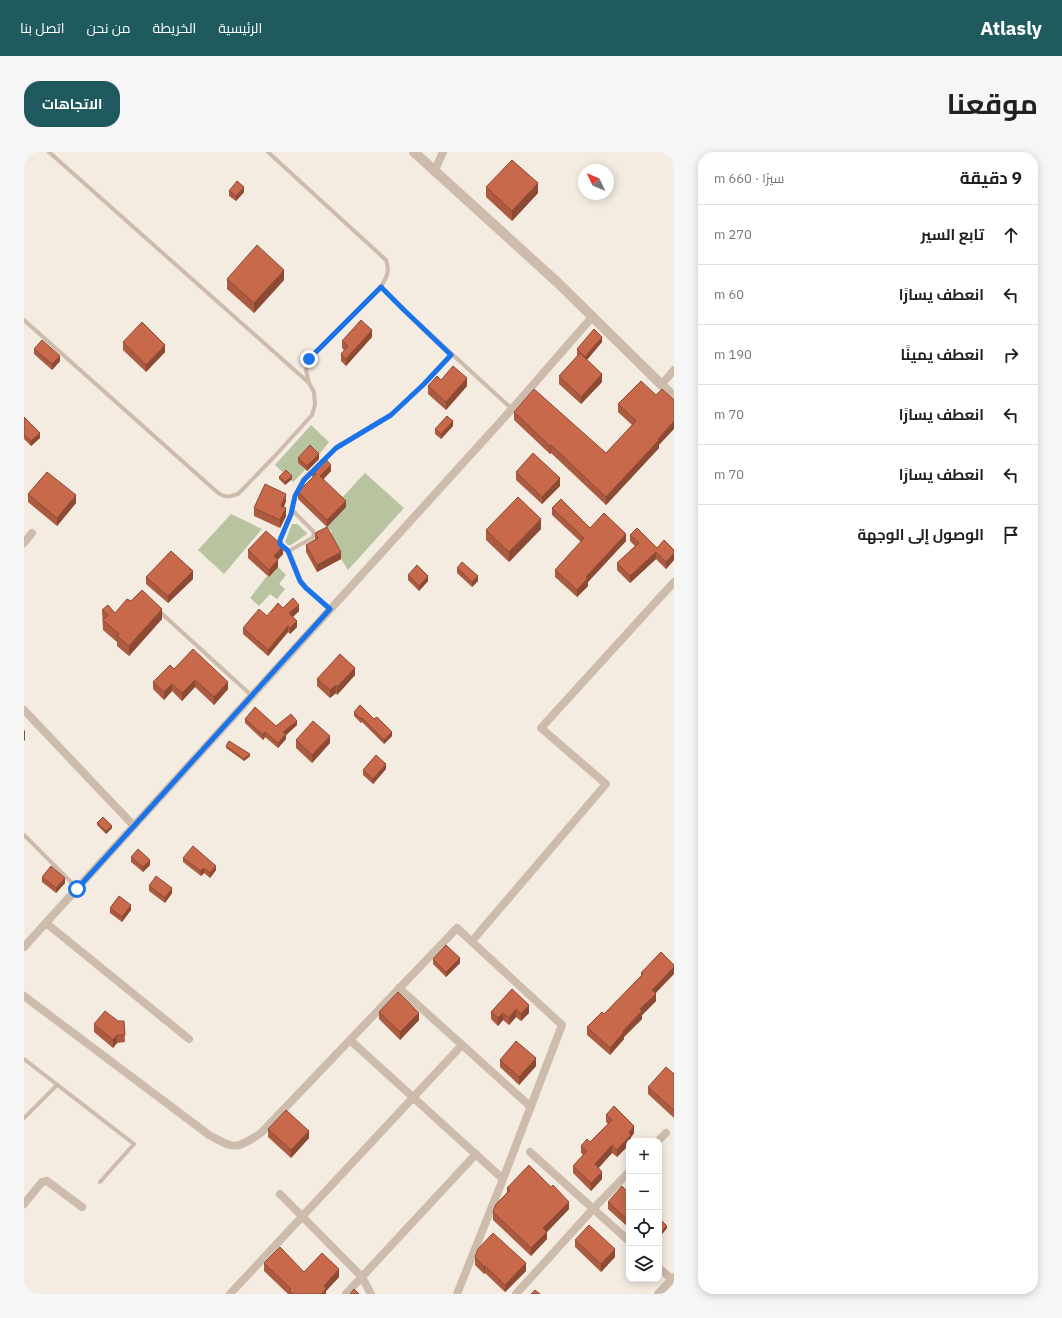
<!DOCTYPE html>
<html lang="ar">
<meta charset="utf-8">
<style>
:root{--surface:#fff;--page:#f6f6f6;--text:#202124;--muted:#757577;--line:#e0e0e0;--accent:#1f5a5e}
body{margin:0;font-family:"IBM Plex Sans",Cairo,sans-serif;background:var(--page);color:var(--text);direction:rtl}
.controls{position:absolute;right:12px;bottom:12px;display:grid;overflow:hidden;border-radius:8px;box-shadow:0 2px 10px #0003}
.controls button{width:36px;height:36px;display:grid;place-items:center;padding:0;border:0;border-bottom:1px solid var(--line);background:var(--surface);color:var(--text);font:20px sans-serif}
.compass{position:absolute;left:554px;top:12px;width:36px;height:36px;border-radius:50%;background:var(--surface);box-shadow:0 2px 10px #0003;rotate:314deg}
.stop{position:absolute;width:12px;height:12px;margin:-9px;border:3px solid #1a73e8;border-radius:50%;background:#fff}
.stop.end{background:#1a73e8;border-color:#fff;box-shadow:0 1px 4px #0008}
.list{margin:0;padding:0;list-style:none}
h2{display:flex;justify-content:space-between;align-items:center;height:52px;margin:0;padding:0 16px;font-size:17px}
h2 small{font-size:13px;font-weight:400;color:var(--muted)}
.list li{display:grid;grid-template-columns:26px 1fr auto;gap:12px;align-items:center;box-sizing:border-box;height:60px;padding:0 16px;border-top:1px solid var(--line)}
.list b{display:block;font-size:15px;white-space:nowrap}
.list em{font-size:13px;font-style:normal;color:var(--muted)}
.icon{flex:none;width:22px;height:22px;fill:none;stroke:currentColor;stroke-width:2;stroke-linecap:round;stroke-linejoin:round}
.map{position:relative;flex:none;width:650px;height:1142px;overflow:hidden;direction:ltr;border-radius:16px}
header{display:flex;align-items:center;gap:24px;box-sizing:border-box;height:56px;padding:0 20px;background:var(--accent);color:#fff}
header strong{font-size:19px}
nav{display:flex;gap:22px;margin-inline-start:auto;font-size:14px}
.intro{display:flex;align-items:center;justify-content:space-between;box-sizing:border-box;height:96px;padding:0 24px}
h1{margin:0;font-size:28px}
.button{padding:10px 18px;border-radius:16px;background:var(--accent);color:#fff;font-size:14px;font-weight:700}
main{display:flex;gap:24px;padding:0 24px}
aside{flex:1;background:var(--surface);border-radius:16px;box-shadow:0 2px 10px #0003}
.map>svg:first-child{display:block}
.green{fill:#b8c4a0}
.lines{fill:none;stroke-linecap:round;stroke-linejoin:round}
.service{stroke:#cdbbac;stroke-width:4}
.minor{stroke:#cdbbac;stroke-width:8}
.tertiary{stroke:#cdbbac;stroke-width:10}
.wall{fill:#ac5a40}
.shaded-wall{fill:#8c4a34}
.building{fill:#c8694b;stroke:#8c4a34}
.route{stroke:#1a73e8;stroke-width:5}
</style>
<header>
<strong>Atlasly</strong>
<nav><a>الرئيسية</a><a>الخريطة</a><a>من نحن</a><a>اتصل بنا</a></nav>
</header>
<div class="intro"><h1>موقعنا</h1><a class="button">الاتجاهات</a></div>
<main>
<aside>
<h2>9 دقيقة<small>سيرًا · 660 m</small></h2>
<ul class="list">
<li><svg class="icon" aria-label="ahead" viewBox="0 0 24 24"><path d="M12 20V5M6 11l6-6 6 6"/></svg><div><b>تابع السير</b></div><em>270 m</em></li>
<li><svg class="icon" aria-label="left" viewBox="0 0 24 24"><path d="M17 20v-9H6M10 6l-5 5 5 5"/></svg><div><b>انعطف يسارًا</b></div><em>60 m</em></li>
<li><svg class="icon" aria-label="right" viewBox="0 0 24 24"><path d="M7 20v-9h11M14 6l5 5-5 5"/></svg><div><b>انعطف يمينًا</b></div><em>190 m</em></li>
<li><svg class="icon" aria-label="left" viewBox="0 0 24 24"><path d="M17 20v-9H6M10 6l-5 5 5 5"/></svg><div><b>انعطف يسارًا</b></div><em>70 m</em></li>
<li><svg class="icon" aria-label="left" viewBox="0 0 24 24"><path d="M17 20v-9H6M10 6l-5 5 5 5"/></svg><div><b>انعطف يسارًا</b></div><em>70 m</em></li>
<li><svg class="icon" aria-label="arrive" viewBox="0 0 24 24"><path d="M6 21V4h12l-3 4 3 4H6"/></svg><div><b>الوصول إلى الوجهة</b></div></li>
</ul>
</aside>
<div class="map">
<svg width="650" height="1142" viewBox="0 0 650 1142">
<rect width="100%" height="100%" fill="#f4ebe1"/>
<g class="green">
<path d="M287 273 305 290 293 305 274 311 281 318 269 330 251 313Z"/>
<path d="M341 321 380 356 324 418 317 407 303 382 308 380 303 375 322 355 315 349Z"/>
<path d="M207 362 238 377 200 422 174 398Z"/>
<path d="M268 372H273L282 380 283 382 267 393H264L261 390Z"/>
<path d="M254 415 262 423 255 432 261 437 253 447 246 442 235 454 226 446 243 424 245 425Z"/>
</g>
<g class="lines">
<g class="service">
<path d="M25 0 285 231"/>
<path d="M357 135 380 158 488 257"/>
<path d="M0 168 193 340C201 346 205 345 214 342L250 305 288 263 291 253 290 240 285 231 282 218 285 207 357 135C363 124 366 120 362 108L244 0"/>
<path d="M298 310 312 296 367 263 400 232 427 203"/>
<path d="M268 358 289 379 290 383 288 386 265 399 257 392 256 388 267 362 271 344 279 327 290 317"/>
<path d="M265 399 277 429 282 436 306 457"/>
<path d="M135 459 228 544"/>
<path d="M0 683 53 736"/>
<path d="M0 907 110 992 76 1030"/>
<path d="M0 966 33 933"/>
</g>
<g class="minor">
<path d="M411 18 419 0"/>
<path d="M637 233 650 218"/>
<path d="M0 391 8 381"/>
<path d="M0 558 110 674"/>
<path d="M22 771 165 887"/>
<path d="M448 789 582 632 517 576 650 430"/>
<path d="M0 795 488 257 569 164"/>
<path d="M375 836 507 955"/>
<path d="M0 844 185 983C211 997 211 998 237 981L433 776 538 873 479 1027 433 1142"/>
<path d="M326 888 479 1027"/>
<path d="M634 989 642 981"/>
<path d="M506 1000 605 1089"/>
<path d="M256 1042 338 1125 347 1142"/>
<path d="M0 1052 18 1030 23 1029 58 1055"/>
<path d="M635 1116 650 1129"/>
<path d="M206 1142 438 893"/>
<path d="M322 1142 452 1002"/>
<path d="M492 1142 569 1057 605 1020"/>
<path d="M634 1142 650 1125"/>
</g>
<path class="tertiary" d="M390 0 533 130 650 245"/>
</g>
<g class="wall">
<path d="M462 35 514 41 488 69 462 45Z"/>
<path d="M205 39 220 40 212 49 205 44Z"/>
<path d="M203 127 260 128 230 161 203 137Z"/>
<path d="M348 185 322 214 317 209V202L320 198 318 196V189Z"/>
<path d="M99 190 141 200 122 220 99 198Z"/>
<path d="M578 190 563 208 578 230 557 252 535 232V224L554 204 553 203V197Z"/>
<path d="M10 197 36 209 28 218 10 202Z"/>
<path d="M417 228 443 234 422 258 404 242V234Z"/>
<path d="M632 243 635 296 582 353 527 301 526 302 490 268V260L582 301 608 273 594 260V252Z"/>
<path d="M0 265 16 286 7 294 0 287Z"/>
<path d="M429 274 417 287 411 282V277Z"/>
<path d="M274 306 295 307 283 319 274 311Z"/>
<path d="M288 317 307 319 299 327 322 355 303 375 274 347V340L289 325 288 324Z"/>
<path d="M492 320 536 334 518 352 492 328Z"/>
<path d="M255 325 268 327 261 333 255 327Z"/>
<path d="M4 342 52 351 33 374 4 350Z"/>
<path d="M262 349 260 355 262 364 256 376 230 364V356Z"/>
<path d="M528 356 566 376 602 389 564 430V434L553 445 531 425V418L557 390 528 363Z"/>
<path d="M517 377 485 410 462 388V378Z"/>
<path d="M291 381 317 407 293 420 282 400V393L291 388Z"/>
<path d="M606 383 633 396 650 398V408L642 417 632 407 606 431 593 418V411L611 394 606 389Z"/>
<path d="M224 398 259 402 254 407V415L245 425 224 406Z"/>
<path d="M433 416 454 429 448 435 433 421Z"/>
<path d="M384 423 404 429 395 439 384 428Z"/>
<path d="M122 425 169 427 144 451 122 432Z"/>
<path d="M259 456 275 459 269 465 273 475 266 482 264 480 244 504 219 482V476Z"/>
<path d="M78 458 91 461 138 467 105 504 93 494V490L79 478Z"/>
<path d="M150 517 204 537 190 553 171 535 158 549 148 539 140 548 129 537V530Z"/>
<path d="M331 523 313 543 312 541 306 546 293 534V527Z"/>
<path d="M330 560 368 584 360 592 338 570 337 571 330 564Z"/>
<path d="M221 567 252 574 273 573 262 583V587L254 596 241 585 239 588 221 571Z"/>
<path d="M272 588 306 591 288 611 272 596Z"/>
<path d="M202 594 226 604 220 609 202 596Z"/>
<path d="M362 617 349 632 339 623V618Z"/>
<path d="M73 671 88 676 82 682 73 673Z"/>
<path d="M107 705 126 713 119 720 107 710Z"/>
<path d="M159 706 192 718 186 726 180 721 177 724 159 710Z"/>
<path d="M18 725 41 731 32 741 18 730Z"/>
<path d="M125 734 148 741 141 751 125 739Z"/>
<path d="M86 756 107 758 98 770 86 761Z"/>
<path d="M637 800 631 842 632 849 618 863V867L600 885V887L586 903 563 883V875L580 862 617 824V821Z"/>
<path d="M409 807 436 811 422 825 409 812Z"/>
<path d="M488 837 505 861 497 869 492 865 485 873 479 868 474 874 467 867V860Z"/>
<path d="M355 860 395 868 376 888 355 867Z"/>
<path d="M100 869 101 890 93 891 89 896 70 880V872Z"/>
<path d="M476 908 512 914 495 933 476 915Z"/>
<path d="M650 922V966L624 942V935Z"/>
<path d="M582 963 610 981 607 985V989L593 1005 588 1001 574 1016 578 1027 567 1039 549 1021V1014L559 1003 557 1001V994L566 990 584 972 582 970Z"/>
<path d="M244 977 285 986 267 1006 244 985Z"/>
<path d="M527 1035 545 1057 523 1080V1087L507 1104 469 1068V1060L483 1040V1036Z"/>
<path d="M605 1041V1076L584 1057V1050Z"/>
<path d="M635 1066 643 1076 638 1082 635 1079Z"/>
<path d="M551 1088 591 1105 577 1120 551 1095Z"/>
<path d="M451 1105 502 1119 481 1140 461 1121 460 1122 451 1113Z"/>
<path d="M240 1111 280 1120 315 1125 302 1139V1142H264L240 1119Z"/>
</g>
<g class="shaded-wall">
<path d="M514 31V41L488 69V59Z"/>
<path d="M220 35V40L212 49V44Z"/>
<path d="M260 118V128L230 161V151Z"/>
<path d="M348 178V185L322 214V207Z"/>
<path d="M578 185V190L561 210V205Z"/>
<path d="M141 193V200L122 220V213Z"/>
<path d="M36 204V209L28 218V212Z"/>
<path d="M578 222V230L557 252V245Z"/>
<path d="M443 226V234L422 258V250Z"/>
<path d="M429 269V274L417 287V282Z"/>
<path d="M650 269V277L635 293V296L582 353V345Z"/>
<path d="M16 281V286L7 294V289Z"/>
<path d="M527 293V301L526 302V294Z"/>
<path d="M295 302V307L283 319V314Z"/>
<path d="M307 313V319L296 331V324Z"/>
<path d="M268 324V327L261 333V330Z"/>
<path d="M536 326V334L518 352V345Z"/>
<path d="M262 342V349L257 361V354Z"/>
<path d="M52 343V351L33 374V366Z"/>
<path d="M322 349V355L303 375V368Z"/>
<path d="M262 356V364L256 376V368Z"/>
<path d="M517 367V377L485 410V400Z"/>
<path d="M602 382V389L564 430V434L553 445V438L562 425Z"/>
<path d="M259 394V402L250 412V404Z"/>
<path d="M317 400V407L293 420V413Z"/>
<path d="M632 400V407L606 431V424Z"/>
<path d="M650 401V408L642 417V410Z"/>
<path d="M254 408V415L245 425V418Z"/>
<path d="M169 419V427L144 451V444Z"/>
<path d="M404 424V429L395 439V434Z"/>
<path d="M454 424V429L448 435V430Z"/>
<path d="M275 453V459L265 468V461Z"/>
<path d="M138 457V467L105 504V494Z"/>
<path d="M273 469V475L266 482V476Z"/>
<path d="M264 474V480L244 504V498Z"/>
<path d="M331 516V523L313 543V535Z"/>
<path d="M171 528V535L158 549V541Z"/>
<path d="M204 530V537L190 553V545Z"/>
<path d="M148 532V539L140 548V540Z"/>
<path d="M312 533V541L306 546V538Z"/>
<path d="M273 569V573L262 583V587L254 596V591L259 580Z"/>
<path d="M1 578V588L0 589V579Z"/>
<path d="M241 580V585L239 588V583Z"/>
<path d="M368 580V584L360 592V588Z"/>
<path d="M306 584V591L288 611V603Z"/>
<path d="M226 602V604L220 609V607Z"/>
<path d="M362 612V617L349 632V627Z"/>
<path d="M88 674V676L82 682V679Z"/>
<path d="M126 708V713L119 720V715Z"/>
<path d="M192 714V718L186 726V721Z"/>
<path d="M180 716V721L177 724V719Z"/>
<path d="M41 726V731L32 741V736Z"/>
<path d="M148 736V741L141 751V746Z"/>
<path d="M107 753V758L98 770V765Z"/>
<path d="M436 806V811L422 825V820Z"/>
<path d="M650 815V822L628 845V838Z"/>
<path d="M632 842V849L618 863V867L600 885V887L586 903V896L616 857Z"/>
<path d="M505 853V861L497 869V862Z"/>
<path d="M492 857V865L485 873V866Z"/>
<path d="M395 861V868L376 888V880Z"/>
<path d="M479 861V868L474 874V866Z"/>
<path d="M93 883V891L89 896V888Z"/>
<path d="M512 906V914L495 933V925Z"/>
<path d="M610 974V981L607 985V989H605V993L593 1005V998L605 980Z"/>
<path d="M285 979V986L267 1006V998Z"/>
<path d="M588 993V1001L571 1020V1012Z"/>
<path d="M578 1020V1027L567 1039V1031Z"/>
<path d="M545 1050V1057L523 1080V1087L507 1104V1096L519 1076Z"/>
<path d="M643 1074V1076L638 1082V1079Z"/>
<path d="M591 1097V1105L577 1120V1112Z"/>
<path d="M502 1111V1119L481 1140V1133Z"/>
<path d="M461 1114V1121L460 1122V1115Z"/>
<path d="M315 1117V1125L302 1139V1142H298L300 1134Z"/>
</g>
<g class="building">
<path d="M488 8 514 31 488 59 462 35Z"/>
<path d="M213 29 220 35 212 44 205 39Z"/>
<path d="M233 93 260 118 230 151 203 127Z"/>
<path d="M337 168 348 178 322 207 317 202 324 194 318 189Z"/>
<path d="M118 170 141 193 122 213 99 190Z"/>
<path d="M570 177 578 185 561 205 553 197Z"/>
<path d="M18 188 36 204 28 212 10 197Z"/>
<path d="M556 201 578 222 557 245 535 224Z"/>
<path d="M429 214 443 226 422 250 404 234 413 224 417 228Z"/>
<path d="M617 229 632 243 638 237 650 248V269L634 287 635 288 582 345 527 293 526 294 490 260 510 237 582 301 612 269 594 252Z"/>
<path d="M423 264 429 269 417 282 411 277Z"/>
<path d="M0 265 16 281 7 289 0 282Z"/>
<path d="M286 293 295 302 283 314 274 306Z"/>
<path d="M509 301 536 326 518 345 492 320Z"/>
<path d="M300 305 307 313 296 324 322 349 303 368 274 340 292 322 288 317Z"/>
<path d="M262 318 268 324 261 330 255 325Z"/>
<path d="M23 320 52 343 33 366 4 342Z"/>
<path d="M241 332 262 342 257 354 262 356 256 368 230 356Z"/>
<path d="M494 345 517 367 485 400 462 378Z"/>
<path d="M537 347 566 376 580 361 602 382 562 425 564 426 553 438 531 418 560 386 528 356Z"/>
<path d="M303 375 317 400 293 413 282 393 294 386 291 381Z"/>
<path d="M613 376 633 396 640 388 650 398V401L642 410 632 400 606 424 593 411 615 391 606 383Z"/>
<path d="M242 379 259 394 250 404 254 408 245 418 224 398Z"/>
<path d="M147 399 169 419 144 444 122 425Z"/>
<path d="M438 410 454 424 448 430 433 416Z"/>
<path d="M393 413 404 424 395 434 384 423Z"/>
<path d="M118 438 138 457 105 494 93 484 95 482 79 468 84 463 78 458 84 453 91 461 103 447 107 449Z"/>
<path d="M269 446 275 453 265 461 273 469 266 476 264 474 244 498 219 476 235 457 243 464 254 451 259 456Z"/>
<path d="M169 497 204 530 190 545 171 528 158 541 148 532 140 540 129 530 146 513 150 517Z"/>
<path d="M316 502 331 516 313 535 312 533 306 538 293 527Z"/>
<path d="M336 553 350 567 353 565 368 580 360 588 338 566 337 567 330 560Z"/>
<path d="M231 555 252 574 267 562 273 569 259 580 262 582 254 591 241 580 239 583 221 567Z"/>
<path d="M289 569 306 584 288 603 272 588Z"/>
<path d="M205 589 226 602 220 607 202 594Z"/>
<path d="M352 603 362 612 349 627 339 618Z"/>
<path d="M79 665 88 674 82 679 73 671Z"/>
<path d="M169 694 192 714 186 721 180 716 177 719 159 706Z"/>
<path d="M114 697 126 708 119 715 107 705Z"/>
<path d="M27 714 41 726 32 736 18 725Z"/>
<path d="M132 724 148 736 141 746 125 734Z"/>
<path d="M95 744 107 753 98 765 86 756Z"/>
<path d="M422 793 436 806 422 820 409 807Z"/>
<path d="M637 800 650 813V815L628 838 632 842 616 857 618 859 599 879 600 880 586 896 563 875 578 860 580 862 619 822 617 821Z"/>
<path d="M488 837 505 853 497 862 492 857 485 866 479 861 474 866 467 860Z"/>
<path d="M374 840 395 861 376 880 355 860Z"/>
<path d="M81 859 94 869H100L101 883H93L89 888 70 872Z"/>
<path d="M492 889 512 906 495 925 476 908Z"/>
<path d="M642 915 650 922V958L624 935Z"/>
<path d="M590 954 610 974 605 980 607 983 593 998 588 993 571 1012 578 1020 567 1031 549 1014 563 999 557 994 563 987 566 990 588 968 582 963Z"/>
<path d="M262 958 285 979 267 998 244 977Z"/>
<path d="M505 1013 527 1035 529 1033 545 1050 519 1076 523 1080 507 1096 469 1060 472 1052 486 1038 483 1036Z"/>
<path d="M598 1034 605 1041V1069L584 1050Z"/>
<path d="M635 1066 643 1074 638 1079 635 1076Z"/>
<path d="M565 1073 591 1097 577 1112 551 1088Z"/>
<path d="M469 1081 502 1111 481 1133 461 1114 460 1115 451 1105 454 1097Z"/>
<path d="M256 1095 280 1120 298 1101 315 1117 300 1134 302 1136 298 1142H269L265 1139 267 1137 240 1111Z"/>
<path d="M330 1137 335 1142H326Z"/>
<path d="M511 1138 516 1142H507Z"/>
</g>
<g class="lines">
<path class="route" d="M53 737 306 457 282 436 276 429 264 399 256 392V388L267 362 271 344 280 328 312 296 367 263 400 232 427 203 380 158 357 135 285 207"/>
</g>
</svg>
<div class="controls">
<button>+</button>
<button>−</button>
<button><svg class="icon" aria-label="locate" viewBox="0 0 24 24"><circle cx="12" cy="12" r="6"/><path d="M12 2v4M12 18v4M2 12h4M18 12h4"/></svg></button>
<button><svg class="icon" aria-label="layers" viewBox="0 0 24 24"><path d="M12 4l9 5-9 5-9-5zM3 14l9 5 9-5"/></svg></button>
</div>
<svg class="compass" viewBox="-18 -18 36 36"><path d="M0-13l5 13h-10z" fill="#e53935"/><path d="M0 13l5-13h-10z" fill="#757577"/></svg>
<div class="stop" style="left:53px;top:737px"></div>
<div class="stop end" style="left:285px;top:207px"></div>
</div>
</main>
